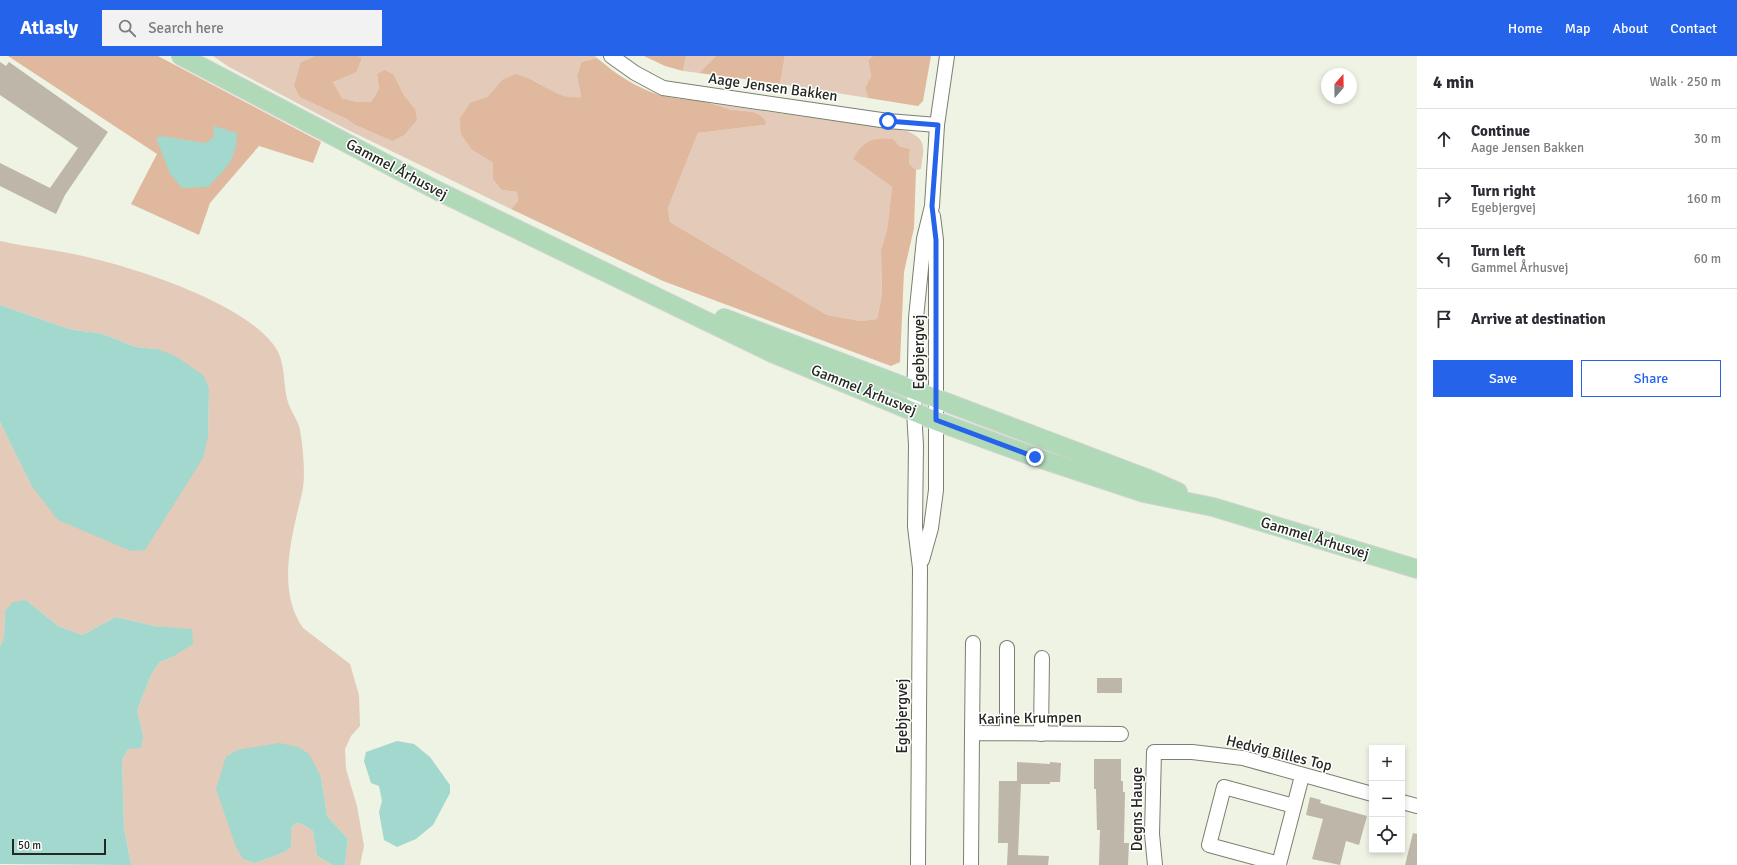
<!DOCTYPE html>
<meta charset="utf-8">
<style>
:root{--surface:#fff;--page:#f2f2f3;--text:#2b2b33;--muted:#7c7c81;--line:#e1e1e2;--accent:#2563eb}
body{margin:0;font-family:Signika,sans-serif;background:var(--page);color:var(--text)}
.controls{position:absolute;right:12px;bottom:12px;display:grid;overflow:hidden;border-radius:0px;box-shadow:0 2px 6px #0003}
.controls button{width:36px;height:36px;display:grid;place-items:center;padding:0;border:0;border-bottom:1px solid var(--line);background:var(--surface);color:var(--text);font:20px sans-serif}
.compass{position:absolute;left:1321px;top:12px;width:36px;height:36px;border-radius:50%;background:var(--surface);box-shadow:0 2px 6px #0003;rotate:20deg}
.scale{position:absolute;left:12px;bottom:10px;width:94px;box-sizing:border-box;padding-left:4px;border:2px solid #252721;border-top:0;font-size:11px;line-height:14px;white-space:nowrap;color:#252721;-webkit-text-stroke:3px #fff;paint-order:stroke}
.stop{position:absolute;width:12px;height:12px;margin:-9px;border:3px solid #2563eb;border-radius:50%;background:#fff}
.stop.end{background:#2563eb;border-color:#fff;box-shadow:0 1px 4px #0008}
.list{margin:0;padding:0;list-style:none}
h2{display:flex;justify-content:space-between;align-items:center;height:52px;margin:0;padding:0 16px;font-size:17px}
h2 small{font-size:13px;font-weight:400;color:var(--muted)}
.list li{display:grid;grid-template-columns:26px 1fr auto;gap:12px;align-items:center;box-sizing:border-box;height:60px;padding:0 16px;border-top:1px solid var(--line)}
.list b{display:block;font-size:15px;white-space:nowrap}
.list p{margin:0;font-size:13px;white-space:nowrap;color:var(--muted)}
.list em{font-size:13px;font-style:normal;color:var(--muted)}
.actions{display:flex;gap:8px;padding:12px 16px}
.actions a{flex:1;padding:9px 0;border:1px solid var(--accent);border-radius:0px;text-align:center;font-size:14px;color:var(--accent)}
.actions .main{background:var(--accent);color:#fff}
.icon{flex:none;width:22px;height:22px;fill:none;stroke:currentColor;stroke-width:2;stroke-linecap:round;stroke-linejoin:round}
.map{position:relative;flex:none;width:1417px;height:809px;overflow:hidden}
header{display:flex;align-items:center;gap:24px;box-sizing:border-box;height:56px;padding:0 20px;background:var(--accent);color:#fff}
header strong{font-size:19px}
nav{display:flex;gap:22px;margin-inline-start:auto;font-size:14px}
.search{width:280px;height:36px;background:var(--page);display:flex;align-items:center;gap:10px;box-sizing:border-box;padding:0 14px;border-radius:0px;color:var(--muted);font-size:15px}
main{display:flex}
aside{flex:1;background:var(--surface)}
.map>svg:first-child{display:block}
.green{fill:#e3cab9}
.forest{fill:#dfb89e}
.water{fill:#a2d8cd}
.building{fill:#bdb6a9}
.lines{fill:none;stroke-linecap:round;stroke-linejoin:round}
.minor-casing{stroke:#7b7f71;stroke-width:16}
.major-casing{stroke:#d3d4d3;stroke-width:20}
.minor{stroke:#fff;stroke-width:14}
.major{stroke:#b0d9b8;stroke-width:18}
.route{stroke:#2563eb;stroke-width:5}
.labels{text-anchor:middle;stroke-width:3;stroke-linejoin:round;paint-order:stroke}
.street-label{font-size:15px;fill:#252721;stroke:#fff}
</style>
<header>
<strong>Atlasly</strong>
<div class="search"><svg class="icon" aria-label="search" viewBox="0 0 24 24"><circle cx="10" cy="10" r="6"/><path d="M15 15l6 6"/></svg>Search here</div>
<nav><a>Home</a><a>Map</a><a>About</a><a>Contact</a></nav>
</header>
<main>
<div class="map">
<svg width="1417" height="809" viewBox="0 0 1417 809">
<rect width="100%" height="100%" fill="#eff3e4"/>
<g class="green">
<path d="M213 0H315L301 6 345 62 355 69 392 85 415 53 404 39 394 19 377 18 379 33 371 46H357L342 42 333 26 362 3 358 0H595L597 2 581 6 577 20 581 41 574 43 554 37 535 25 502 24 487 41 471 46 472 94 493 107 502 134 517 136 518 145 511 153 348 74 229 11Z"/>
<path d="M686 0H716L699 17 683 15Z"/>
<path d="M785 0H873L868 4 871 20 865 32 868 42 780 28Z"/>
<path d="M714 48 907 75C929 84 923 94 921 113L916 114 909 107 910 93 899 90 853 103 892 131 887 174 881 194 882 239 877 263 861 265 827 259 670 166 668 152 698 77 764 69 749 55 726 53Z"/>
<path d="M0 185C26 191 52 193 78 199 131 210 240 245 273 288 287 306 282 326 288 346 291 356 298 364 300 374 303 391 306 421 302 437 292 480 276 533 303 572L350 608 359 639 360 670 351 680 345 693 346 713 357 750 364 790 360 809H345L348 783 327 760 321 721 243 803 255 807 285 796 291 791V772L296 767 302 768 313 775 317 800 333 809H131L124 772 122 704 128 693 143 679 137 654 152 617 160 606 172 601 192 574 154 570 116 561 82 579 58 570 26 544 5 555 4 581 0 591V366L31 429 208 380 209 333 203 320 158 293 136 291 103 278 69 273 0 249Z"/>
</g>
<g class="forest">
<path d="M8 0H158L321 86 313 107 259 90 210 147 199 179 131 148 157 98Z"/>
<path d="M315 0H358L362 2 356 16 333 26 342 42 357 46H371L379 33 377 18 385 14 394 19 404 39 415 53 417 64 404 79 392 85 355 69 345 62 300 41 294 30 301 6Z"/>
<path d="M644 0H686L683 15 665 10Z"/>
<path d="M716 0H785L780 28 699 17Z"/>
<path d="M873 0H931L923 45 918 50 868 42 865 32 871 20 868 4Z"/>
<path d="M597 2C616 18 635 31 659 39 677 44 696 43 713 48 718 49 723 52 728 53 742 56 757 52 766 66L765 69 698 77 668 152 670 166 827 259 861 265 877 263 882 239 881 194 887 174 892 131 853 103C864 84 872 82 893 83L899 90 910 93 909 107 916 114 914 172 904 216 900 306 891 310 663 225 511 153 518 145 517 136 502 134 493 123V107L472 94 461 78 460 62 471 46 487 41 502 24 516 18C522 20 530 23 536 26 551 34 564 44 581 41L577 20 581 6Z"/>
</g>
<g class="water">
<path d="M214 70 237 77C236 106 227 111 208 131L182 132 170 118 156 82 162 80 205 87 213 82Z"/>
<path d="M0 249 69 273 103 278 136 291 158 293 177 301 204 320 209 333 208 380 203 402 145 494 131 495 58 464 31 429 0 366Z"/>
<path d="M26 544 58 570 82 579 116 561 154 570 192 573 193 588 172 601 160 606 152 617 137 654 143 679 141 692 128 693 122 704 124 772 131 809 0 808V591L4 581 5 555 13 546Z"/>
<path d="M397 685 414 688 430 701 450 729V737L433 769 416 783 397 791 384 784 379 756 382 745 379 730 371 727 364 705 366 696Z"/>
<path d="M279 687 298 691 309 698 321 721 327 760 348 783 345 809H333L317 800 313 775 302 768 296 767 291 772V791L285 796 255 807 243 803 236 791 216 733 226 701 237 694Z"/>
</g>
<g class="building">
<path d="M0 6 6 10 9 6 108 76 65 139 56 158 0 130V107L50 132 78 92 0 39Z"/>
<rect x="1097" y="622" width="25" height="15"/>
<path d="M1094 703H1121V725H1123V736H1125L1124 787H1129L1128 809H1099L1100 774H1097L1096 733H1094Z"/>
<path d="M1017 706 1050 708V706L1061 707 1060 726H1050V728H1021L1018 799 1049 800 1048 809H1007L1008 787H998L999 725H1017Z"/>
<path d="M1310 741 1321 744 1320 747 1367 760 1359 789 1346 785 1340 809 1312 803 1323 763 1306 759Z"/>
<path d="M1413 777 1417 778V809H1405Z"/>
</g>
<g class="lines">
<g class="minor-casing">
<g id="minor">
<path d="M611 0 635 17 663 32 888 65 937 69"/>
<path d="M922 504 931 472 936 434V184L933 160"/>
<path d="M972 677 973 587"/>
<path d="M1007 677V592"/>
<path d="M1041 678 1042 602"/>
<path d="M1402 746 1417 750"/>
<path d="M1294 750 1224 731 1209 789 1279 808 1302 720"/>
<path d="M918 809 920 512 915 471 916 389 914 355 916 262 924 183 932 150 937 69 947 0"/>
<path d="M971 809 972 677 1121 678"/>
<path d="M1155 809 1152 778 1154 696H1192L1243 702 1372 738"/>
</g>
</g>
<g class="major-casing">
<g id="major">
<path d="M181 0 438 135 772 297 936 365 1035 401 1144 437 1213 451 1417 513"/>
<path d="M724 262 1146 422 1178 436"/>
</g>
</g>
<use href="#minor" class="minor"/>
<use href="#major" class="major"/>
</g>
<g class="lines">
<path class="route" d="M888 65 938 69 932 150 936 184V364L1035 401"/>
</g>
<g class="labels">
<g class="street-label">
<text transform="translate(773 31) rotate(8)" y="5">Aage Jensen Bakken</text>
<text transform="translate(397 113) rotate(28)" y="5">Gammel Århusvej</text>
<text transform="translate(919 296) rotate(-90)" y="5">Egebjergvej</text>
<text transform="translate(864 334) rotate(22)" y="5">Gammel Århusvej</text>
<text transform="translate(1315 482) rotate(17)" y="5">Gammel Århusvej</text>
<text transform="translate(902 660) rotate(-90)" y="5">Egebjergvej</text>
<text transform="translate(1030 662) rotate(-1)" y="5">Karine Krumpen</text>
<text transform="translate(1279 697) rotate(14)" y="5">Hedvig Billes Top</text>
<text transform="translate(1137 753) rotate(-90)" y="5">Degns Hauge</text>
</g>
</g>
</svg>
<div class="controls">
<button>+</button>
<button>−</button>
<button><svg class="icon" aria-label="locate" viewBox="0 0 24 24"><circle cx="12" cy="12" r="6"/><path d="M12 2v4M12 18v4M2 12h4M18 12h4"/></svg></button>
</div>
<svg class="compass" viewBox="-18 -18 36 36"><path d="M0-13l5 13h-10z" fill="#e53935"/><path d="M0 13l5-13h-10z" fill="#7c7c81"/></svg>
<div class="scale">50 m</div>
<div class="stop" style="left:888px;top:65px"></div>
<div class="stop end" style="left:1035px;top:401px"></div>
</div>
<aside>
<h2>4 min<small>Walk · 250 m</small></h2>
<ul class="list">
<li><svg class="icon" aria-label="ahead" viewBox="0 0 24 24"><path d="M12 20V5M6 11l6-6 6 6"/></svg><div><b>Continue</b><p>Aage Jensen Bakken</p></div><em>30 m</em></li>
<li><svg class="icon" aria-label="right" viewBox="0 0 24 24"><path d="M7 20v-9h11M14 6l5 5-5 5"/></svg><div><b>Turn right</b><p>Egebjergvej</p></div><em>160 m</em></li>
<li><svg class="icon" aria-label="left" viewBox="0 0 24 24"><path d="M17 20v-9H6M10 6l-5 5 5 5"/></svg><div><b>Turn left</b><p>Gammel Århusvej</p></div><em>60 m</em></li>
<li><svg class="icon" aria-label="arrive" viewBox="0 0 24 24"><path d="M6 21V4h12l-3 4 3 4H6"/></svg><div><b>Arrive at destination</b></div></li>
</ul>
<div class="actions"><a class="main">Save</a><a>Share</a></div>
</aside>
</main>
